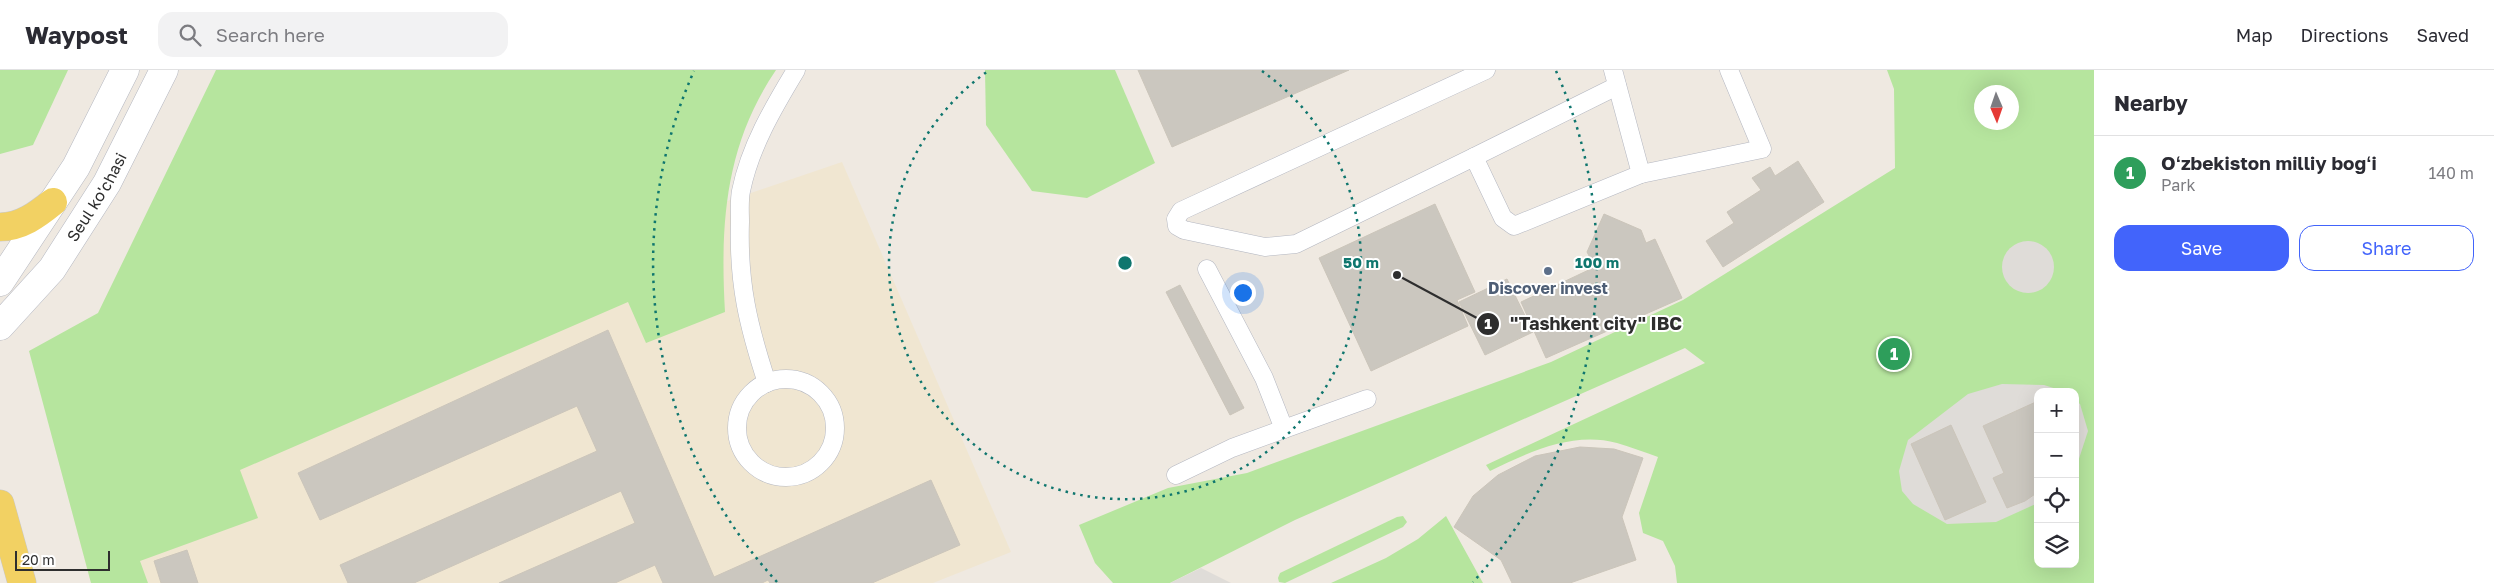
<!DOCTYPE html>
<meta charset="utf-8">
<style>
:root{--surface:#fff;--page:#f2f2f3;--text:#2b2b33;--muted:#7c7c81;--line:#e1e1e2;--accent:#4264fb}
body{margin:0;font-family:"Golos Text",sans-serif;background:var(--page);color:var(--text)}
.controls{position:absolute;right:15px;bottom:15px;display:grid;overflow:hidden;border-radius:10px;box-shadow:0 5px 20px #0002}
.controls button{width:45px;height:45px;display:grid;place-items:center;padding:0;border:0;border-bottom:1px solid var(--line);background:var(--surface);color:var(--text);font:25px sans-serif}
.compass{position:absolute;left:1974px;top:15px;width:45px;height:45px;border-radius:50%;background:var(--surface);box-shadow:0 5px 20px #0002;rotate:178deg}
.scale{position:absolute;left:15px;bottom:12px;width:95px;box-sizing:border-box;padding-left:5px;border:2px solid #2e2e2e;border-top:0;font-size:14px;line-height:18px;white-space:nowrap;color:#2e2e2e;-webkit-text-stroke:4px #fff;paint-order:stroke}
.you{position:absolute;left:1242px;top:222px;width:18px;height:18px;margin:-12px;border:4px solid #fff;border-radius:50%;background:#1a73e8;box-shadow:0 0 0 8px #1a73e833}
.badge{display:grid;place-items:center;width:32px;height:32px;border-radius:50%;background:var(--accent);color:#fff;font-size:16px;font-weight:700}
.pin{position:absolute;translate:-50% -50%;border:2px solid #fff;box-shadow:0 1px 5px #0006}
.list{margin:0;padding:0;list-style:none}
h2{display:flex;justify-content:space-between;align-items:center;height:65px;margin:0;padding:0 20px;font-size:21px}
h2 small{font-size:16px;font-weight:400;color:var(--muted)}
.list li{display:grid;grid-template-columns:32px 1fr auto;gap:15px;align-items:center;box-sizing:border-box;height:75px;padding:0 20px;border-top:1px solid var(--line)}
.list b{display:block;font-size:19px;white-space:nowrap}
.list p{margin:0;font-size:16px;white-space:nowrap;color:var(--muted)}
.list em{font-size:16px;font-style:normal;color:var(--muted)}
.actions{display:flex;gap:10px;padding:15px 20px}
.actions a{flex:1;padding:11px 0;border:1px solid var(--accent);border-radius:15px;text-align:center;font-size:18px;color:var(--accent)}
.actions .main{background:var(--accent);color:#fff}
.icon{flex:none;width:28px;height:28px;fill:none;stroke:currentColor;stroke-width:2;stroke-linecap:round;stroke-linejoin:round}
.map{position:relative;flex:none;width:2094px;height:513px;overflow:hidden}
header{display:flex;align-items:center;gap:30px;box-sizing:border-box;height:70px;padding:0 25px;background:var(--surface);border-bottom:1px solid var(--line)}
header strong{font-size:24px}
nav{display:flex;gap:28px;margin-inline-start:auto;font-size:18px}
.search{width:350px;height:45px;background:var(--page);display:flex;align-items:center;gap:12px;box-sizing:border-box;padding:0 18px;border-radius:15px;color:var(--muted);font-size:19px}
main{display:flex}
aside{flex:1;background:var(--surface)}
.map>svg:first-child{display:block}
.education{fill:#f0e6d1}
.green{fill:#b6e59e;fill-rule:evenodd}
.plaza{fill:#dfdcd8}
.building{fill:#cbc7bf;stroke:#cbc5ba}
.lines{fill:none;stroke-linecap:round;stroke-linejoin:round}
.lane-casing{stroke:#b4b7c1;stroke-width:19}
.secondary-casing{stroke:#b4b7c1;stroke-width:29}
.primary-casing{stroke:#c9c9c9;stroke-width:29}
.lane{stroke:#fff;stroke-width:18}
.secondary{stroke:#fff;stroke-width:28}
.primary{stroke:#f2d163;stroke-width:28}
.ring{fill:none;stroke:#0f766e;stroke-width:2.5;stroke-dasharray:2.5 5}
.service-dot{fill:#5c6f8a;stroke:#fff;stroke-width:2}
.labels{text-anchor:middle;stroke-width:4;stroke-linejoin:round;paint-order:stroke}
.street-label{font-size:16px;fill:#2e2e2e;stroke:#fff}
.service-label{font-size:16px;font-weight:bold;fill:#4e5e75;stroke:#fff}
.centre{fill:#0f766e;stroke:#fff;stroke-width:2.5}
.ring-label{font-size:15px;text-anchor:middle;font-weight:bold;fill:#0f766e;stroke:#fff;stroke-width:4;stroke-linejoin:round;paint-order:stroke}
.leader{fill:none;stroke:#2e2e2e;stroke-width:2}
.callout-dot{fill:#2e2e2e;stroke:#fff;stroke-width:2}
.mark-label{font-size:15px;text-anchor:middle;font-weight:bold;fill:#fff}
.callout-label{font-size:18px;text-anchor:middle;font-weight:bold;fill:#2e2e2e;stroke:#fff;stroke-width:4;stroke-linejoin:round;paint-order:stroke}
</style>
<header>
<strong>Waypost</strong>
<div class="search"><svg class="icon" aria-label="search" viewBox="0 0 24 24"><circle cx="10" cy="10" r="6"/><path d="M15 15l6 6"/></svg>Search here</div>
<nav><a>Map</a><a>Directions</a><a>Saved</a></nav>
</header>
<main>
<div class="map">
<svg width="2094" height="513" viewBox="0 0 2094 513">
<rect width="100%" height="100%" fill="#efe9e1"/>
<path class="education" d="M842 92 1011 482 933 513H91L51 362Z"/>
<g class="green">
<path d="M0 0H68L33 75 0 84Z"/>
<path d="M216 0H776C725 75 720 154 725 242L646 273 628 232 240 400 258 448 140 491 148 513H91L29 281 98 243Z"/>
<path d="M985 0H1115L1155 93 1087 128 1032 121 986 55Z"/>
<path d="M1887 0H2094V513H1677L1675 496 1663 471 1643 463 1639 443 1658 387C1644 382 1631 377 1617 373 1573 361 1529 382 1490 401L1486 395 1705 293 1685 278 1295 450 1170 513H1113L1095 493 1079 455 1168 418 1247 403 1551 292 1683 230 1895 98 1894 19ZM1982 22H2012V52H1982ZM2038 322H2075V494H2038Z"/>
<path d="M1403 446 1407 452 1403 457 1285 513 1279 512 1278 508 1280 503 1397 447Z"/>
<path d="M1446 446 1483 513H1331L1386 488 1418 469Z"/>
</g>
<g class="plaza">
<circle cx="2028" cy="197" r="26"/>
<path d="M2002 314 2044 315 2066 322H2038V433L1996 452 1947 454 1913 434 1902 421 1899 401 1908 370 1968 324Z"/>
<path d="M2075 330 2080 334 2088 361 2075 401Z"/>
<path d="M1201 498 1231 513H1170Z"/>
</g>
<g class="building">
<path d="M1138 0H1349L1172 77Z"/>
<path d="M1798 91 1824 132 1723 197 1706 171 1734 153 1727 142 1761 120 1752 108 1770 97 1775 106Z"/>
<path d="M1435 134 1475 222 1457 230 1468 256 1371 301 1319 188Z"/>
<path d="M1604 144 1641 160 1646 173 1655 169 1682 228 1546 288 1521 232 1595 197 1587 182Z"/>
<path d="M1507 209 1533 262 1485 285 1459 232Z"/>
<path d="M1180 215 1244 338 1230 345 1166 222Z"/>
<path d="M608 260 714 507 931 410 960 475 872 513H770L768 510 762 513H663L655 495 615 513H499L635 453 621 421 414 513H348L340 495 597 381 577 336 320 450 298 403Z"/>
<path d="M2038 331V422L2025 431 2007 438 1993 408 2004 403 1983 356Z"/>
<path d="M1951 355 1986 432 1945 450 1911 374Z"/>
<path d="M1580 377 1614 379 1643 388 1622 447 1636 490 1570 513H1512L1501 490 1454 457 1473 426 1498 405 1535 386Z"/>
<path d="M187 480 198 513H161L154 491Z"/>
</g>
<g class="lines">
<g class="lane-casing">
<g id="lane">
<path d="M1486 0 1181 141 1176 149 1177 156 1184 160 1265 177 1296 174 1474 87 1503 148 1514 156 1641 104 1613 0"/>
<path d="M1474 87 1617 16"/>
<path d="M1641 104 1762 79 1729 0"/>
<circle cx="786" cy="358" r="49"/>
<path d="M767 313C748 255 738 213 740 152 740 142 739 131 741 121 750 77 773 38 796 0"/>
<path d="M1284 359 1367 329"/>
<path d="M1176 405 1232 378 1284 359 1264 308 1207 199"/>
</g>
</g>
<g class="secondary-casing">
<g id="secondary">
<path d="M0 212 76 97 125 0"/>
<path id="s1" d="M0 256 52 199 107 113 164 0"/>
</g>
</g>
<g class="primary-casing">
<g id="primary">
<path d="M0 157C21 157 37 145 53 132"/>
<path d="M0 434 22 513"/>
</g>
</g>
<use href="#lane" class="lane"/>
<use href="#secondary" class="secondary"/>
<use href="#primary" class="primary"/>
</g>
<g class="ring">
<path d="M1262 1A236 236 0 1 1 988 1"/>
<path d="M777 512A472 472 0 0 1 694 1M1556 1A472 472 0 0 1 1473 512"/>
</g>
<circle class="service-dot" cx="1548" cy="201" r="5"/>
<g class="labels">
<g class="street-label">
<text dy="6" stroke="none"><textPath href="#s1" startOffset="162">Seul ko'chasi</textPath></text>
</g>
<g class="service-label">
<text x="1548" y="224">Discover invest</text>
</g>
</g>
<circle cx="1125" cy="193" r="8" class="centre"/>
<g class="ring-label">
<text x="1361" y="198">50 m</text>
<text x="1597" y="198">100 m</text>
</g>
<path class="leader" d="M1397 205L1488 254"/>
<g class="callout-dot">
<circle cx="1397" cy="205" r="5"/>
<circle cx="1488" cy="254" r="12"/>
</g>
<g class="mark-label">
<text x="1488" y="259">1</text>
</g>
<g class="callout-label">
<text x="1596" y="260">"Tashkent city" IBC</text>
</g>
</svg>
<div class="controls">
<button>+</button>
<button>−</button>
<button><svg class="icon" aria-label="locate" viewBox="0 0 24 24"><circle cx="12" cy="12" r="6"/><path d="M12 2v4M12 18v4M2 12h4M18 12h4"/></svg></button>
<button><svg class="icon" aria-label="layers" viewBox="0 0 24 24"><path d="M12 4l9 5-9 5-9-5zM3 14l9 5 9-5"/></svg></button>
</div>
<svg class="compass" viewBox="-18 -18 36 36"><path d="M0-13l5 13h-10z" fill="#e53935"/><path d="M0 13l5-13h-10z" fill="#7c7c81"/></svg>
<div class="scale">20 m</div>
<div class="you"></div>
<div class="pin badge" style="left:1894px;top:284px;background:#2e9e5b">1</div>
</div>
<aside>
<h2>Nearby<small></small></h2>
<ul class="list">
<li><span class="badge" style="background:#2e9e5b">1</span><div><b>Oʻzbekiston milliy bogʻi</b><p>Park</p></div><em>140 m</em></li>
</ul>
<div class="actions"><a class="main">Save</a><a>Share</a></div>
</aside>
</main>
